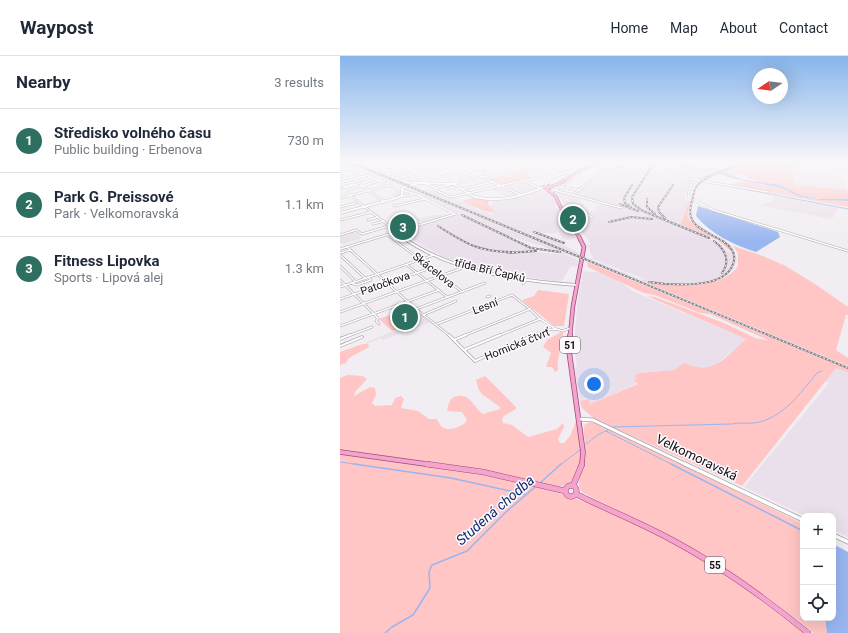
<!DOCTYPE html>
<meta charset="utf-8">
<style>
:root{--surface:#fff;--page:#f2f2f3;--text:#1f2937;--muted:#747a83;--line:#e0e1e3;--accent:#2d7061}
body{margin:0;font-family:Roboto,sans-serif;background:var(--page);color:var(--text)}
.controls{position:absolute;right:12px;bottom:12px;display:grid;overflow:hidden;border-radius:8px;box-shadow:0 4px 16px #0002}
.controls button{width:36px;height:36px;display:grid;place-items:center;padding:0;border:0;border-bottom:1px solid var(--line);background:var(--surface);color:var(--text);font:20px sans-serif}
.compass{position:absolute;left:412px;top:12px;width:36px;height:36px;border-radius:50%;background:var(--surface);box-shadow:0 4px 16px #0002;rotate:257deg}
.you{position:absolute;left:254px;top:328px;width:14px;height:14px;margin:-10px;border:3px solid #fff;border-radius:50%;background:#1a73e8;box-shadow:0 0 0 6px #1a73e833}
.badge{display:grid;place-items:center;width:26px;height:26px;border-radius:50%;background:var(--accent);color:#fff;font-size:13px;font-weight:700}
.pin{position:absolute;translate:-50% -50%;border:2px solid #fff;box-shadow:0 1px 4px #0006}
.list{margin:0;padding:0;list-style:none}
h2{display:flex;justify-content:space-between;align-items:center;height:52px;margin:0;padding:0 16px;font-size:17px}
h2 small{font-size:13px;font-weight:400;color:var(--muted)}
.list li{display:grid;grid-template-columns:26px 1fr auto;gap:12px;align-items:center;box-sizing:border-box;height:64px;padding:0 16px;border-top:1px solid var(--line)}
.list b{display:block;font-size:15px;white-space:nowrap}
.list p{margin:0;font-size:13px;white-space:nowrap;color:var(--muted)}
.list em{font-size:13px;font-style:normal;color:var(--muted)}
.icon{flex:none;width:22px;height:22px;fill:none;stroke:currentColor;stroke-width:2;stroke-linecap:round;stroke-linejoin:round}
.map{position:relative;flex:none;width:508px;height:577px;overflow:hidden}
header{display:flex;align-items:center;gap:24px;box-sizing:border-box;height:56px;padding:0 20px;background:var(--surface);border-bottom:1px solid var(--line)}
header strong{font-size:19px}
nav{display:flex;gap:22px;margin-inline-start:auto;font-size:14px}
main{display:flex}
aside{flex:1;background:var(--surface)}
.map>svg:first-child{display:block}
.built{fill:#eae0eb}
.green{fill:#ffc6c5}
.water{fill:#99b6f0}
.lines{fill:none;stroke-linecap:round;stroke-linejoin:round}
.stream-far1{stroke:#99b6f0;stroke-width:1}
.stream{stroke:#99b6f0;stroke-width:1.5}
.minor-far1-casing{stroke:#a9a5aa;stroke-width:2.5}
.minor-casing{stroke:#a9a5aa;stroke-width:3.5}
.tertiary-far3-casing{stroke:#a9a5aa;stroke-width:2.5}
.tertiary-far2-casing{stroke:#a9a5aa;stroke-width:3.5}
.tertiary-far1-casing{stroke:#a9a5aa;stroke-width:4.5}
.tertiary-casing{stroke:#a9a5aa;stroke-width:5}
.secondary-casing{stroke:#a9a5aa;stroke-width:3}
.primary-far3-casing{stroke:#a14a76;stroke-width:3.5}
.primary-far2-casing{stroke:#a14a76;stroke-width:4.5}
.primary-far1-casing{stroke:#a14a76;stroke-width:5.5}
.primary-casing{stroke:#a14a76;stroke-width:6}
.minor-far1{stroke:#fff;stroke-width:1.5}
.minor{stroke:#fff;stroke-width:2}
.tertiary-far3{stroke:#fff;stroke-width:1.5}
.tertiary-far2{stroke:#fff;stroke-width:2}
.tertiary-far1{stroke:#fff;stroke-width:3}
.tertiary{stroke:#fff;stroke-width:3.5}
.secondary{stroke:#fff;stroke-width:2}
.primary-far3{stroke:#f4a4cd;stroke-width:2.5}
.primary-far2{stroke:#f4a4cd;stroke-width:3}
.primary-far1{stroke:#f4a4cd;stroke-width:4}
.primary{stroke:#f4a4cd;stroke-width:5}
.rail-casing{stroke:#848184;stroke-width:2}
.rail{stroke:#fefbff;stroke-width:1;stroke-dasharray:2;stroke-linecap:butt}
.labels{text-anchor:middle;stroke-width:3;stroke-linejoin:round;paint-order:stroke}
.shield{fill:#fefbff;stroke:#5a575a;stroke-width:1}
.shield-label{font-size:10px;font-weight:bold;fill:#131113}
.street-label{font-size:11px;fill:#131113;stroke:#fefbff}
.near-street-label{font-size:13px;fill:#131113;stroke:#fefbff}
.near-water-label{font-size:14px;font-style:italic;fill:#102b6d;stroke:#fefbff}
</style>
<header>
<strong>Waypost</strong>
<nav><a>Home</a><a>Map</a><a>About</a><a>Contact</a></nav>
</header>
<main>
<aside>
<h2>Nearby<small>3 results</small></h2>
<ul class="list">
<li><span class="badge">1</span><div><b>Středisko volného času</b><p>Public building · Erbenova</p></div><em>730 m</em></li>
<li><span class="badge">2</span><div><b>Park G. Preissové</b><p>Park · Velkomoravská</p></div><em>1.1 km</em></li>
<li><span class="badge">3</span><div><b>Fitness Lipovka</b><p>Sports · Lipová alej</p></div><em>1.3 km</em></li>
</ul>
</aside>
<div class="map">
<svg width="508" height="577" viewBox="0 0 508 577">
<rect width="100%" height="100%" fill="#f1edf2"/>
<g class="built">
<path d="M9 106H13L85 134 89 133 135 151V153L154 159 153 156 154 154 149 150 154 148 152 146 166 144 197 135H208L217 146 215 151 218 153 236 183 228 184 223 183 219 177H196L214 184 248 202 297 222 310 225 253 203 248 189 251 188 240 173 246 171 237 163 252 161 245 154 254 155 256 151 266 146 234 139 266 112 259 111 256 107 259 106H286L288 109 295 108 296 106H306L319 112 316 115 317 117 331 119 330 122 346 123 351 126 344 142 349 145 342 167 368 180 366 182 380 188 389 196 392 195 386 188 354 169 348 159 356 129 363 123 382 116 376 112H353L333 106H415L363 125 357 132 351 155V161L357 168 386 186 393 193 397 204 392 215 378 223 357 229H330L305 226 508 310V313L245 204 229 199 212 196 213 194 202 190 162 178 181 189 197 194 195 196 225 199 236 203 238 205 237 211 231 210 221 226 166 218 112 205 81 189 62 176 84 168 76 163 94 159H111L115 158V156L91 146 81 140 67 135 64 134 66 131 43 124 13 111 14 110 0 107 13 108Z"/>
<path d="M310 106H322L337 111 368 114 375 116 352 123 337 120Z"/>
<path d="M453 115 505 121 506 133 507 134 455 129 452 120 455 119 452 116Z"/>
<path d="M184 126 197 132 166 141 151 133 161 131 166 133 168 132 165 131Z"/>
<path d="M217 135 237 141 235 142 241 144 237 147 244 149 242 153 227 149 214 137Z"/>
<path d="M434 140 498 152 492 163 422 150 425 146 430 147Z"/>
<path d="M14 175 22 182 3 188 0 186V179Z"/>
<path d="M243 215 263 217 277 223 292 235 406 283 373 311H355L344 307 334 314 300 317 294 324 298 327 250 348 248 343 240 345 234 312 237 311 234 290 237 250Z"/>
<path d="M80 258 90 266 43 284 41 282 27 288 25 287 67 269 63 266Z"/>
<path d="M496 311 508 316V481L493 473V460H465L404 431 489 327 485 325Z"/>
</g>
<g class="green">
<path d="M415 106H421L409 111 422 106H464L450 115 455 119 452 120 455 129 508 134V143H477L462 140 439 129 422 128 416 124 406 122 409 119 399 118 397 120 401 123 383 117Z"/>
<path d="M182 115 184 118H189L192 123 161 129 148 123Z"/>
<path d="M405 125 441 132 462 141 480 144 508 145V151L390 129Z"/>
<path d="M133 142 148 144 149 150 154 154 153 156 154 157 144 155 122 145Z"/>
<path d="M351 144C350 149 347 155 348 160 351 175 383 181 392 196L377 184 341 168 349 145Z"/>
<path d="M393 190 420 199 441 208 438 210 442 208 475 228 508 251V259H506L496 294 508 302V310L302 225C327 231 381 235 398 210V197Z"/>
<path d="M247 206 508 313V316L496 312 402 430 253 362 242 352 240 345 248 343 250 348 298 328 294 324 297 322 294 320 300 317 334 314 344 307C375 320 384 302 406 283L307 240 315 241 384 267 415 282 430 285 370 258 360 257 315 239 304 237 248 211Z"/>
<path d="M198 234 229 238 224 270H214L182 244 194 240Z"/>
<path d="M50 259 56 265 62 263 68 269 52 275 39 263Z"/>
<path d="M223 275C224 288 216 301 218 314L215 316 212 311H206L211 297 203 291 207 284Z"/>
<path d="M23 288H28L29 291 9 302 6 307 0 309V296Z"/>
<path d="M8 319 22 320 27 323 15 336 14 340 30 331 35 332 36 339 32 347 35 350 52 349 55 342 61 340 64 343 61 352 78 355 89 363H96C99 365 100 371 104 372 111 375 124 370 127 364L122 356 107 355C108 350 109 344 114 341 130 335 133 351 143 358L160 353V351L142 338 139 334 136 324 145 320 176 351V353L164 360 162 363 163 367 172 369 188 381 217 373 223 367 224 371 218 383 220 387H224L230 380 236 365C242 383 247 430 218 431L144 414 0 393V322Z"/>
<path d="M250 366 255 367 329 402 463 468V562H485L487 577H474L427 541 361 497 313 471 243 437C233 426 245 414 246 401 246 390 243 380 244 369Z"/>
<path d="M0 398C67 407 134 415 200 432 297 457 386 515 463 577H0Z"/>
</g>
<g class="water">
<path d="M326 106 353 112 374 113 401 123 439 129 462 140 477 143H508V145L480 144 461 141 441 132 392 122 377 117 374 114 349 113Z"/>
<path d="M358 150 438 176 440 181 416 196C394 189 371 178 356 160Z"/>
<path d="M493 488 508 496V577H487L485 562H493Z"/>
</g>
<g class="lines">
<g class="stream-far1">
<path d="M358 123 377 117"/>
<path d="M393 131 508 153"/>
<path d="M392 368C400 366 407 368 414 367 443 363 460 337 477 317L482 315"/>
<path d="M272 371 391 368"/>
<path d="M266 375 333 409"/>
<path d="M246 388 259 378 268 374"/>
<path d="M0 406 21 409"/>
<path d="M220 409 240 394"/>
</g>
<g class="stream">
<path d="M14 408 111 422 184 438"/>
<path d="M331 408 463 475"/>
<path d="M201 426 221 408"/>
<path d="M45 577 52 571 73 559 90 532 89 516 92 509 127 495 166 456 195 431"/>
</g>
<g class="minor-far1-casing">
<g id="minor-far1">
<path d="M15 106 68 127 86 126"/>
<path d="M59 106 87 124 86 128 96 132"/>
<path d="M89 106 100 112"/>
<path d="M102 106 119 116"/>
<path d="M116 106 142 121 181 139"/>
<path d="M130 106 145 114"/>
<path d="M145 106 150 108"/>
<path d="M161 106 167 114"/>
<path d="M243 106 247 109"/>
<path d="M308 106 335 120 353 127 348 138 349 141 373 154 508 195"/>
<path d="M0 107 6 106"/>
<path d="M0 109 49 128 59 136 52 143"/>
<path d="M28 110 48 106"/>
<path d="M250 110 285 113"/>
<path d="M37 114 74 106"/>
<path d="M219 114 246 109"/>
<path d="M88 115 99 122"/>
<path d="M0 116 10 113"/>
<path d="M206 116 218 114 211 110 232 106"/>
<path d="M0 118 6 122"/>
<path d="M48 118 93 108"/>
<path d="M186 118 183 115 201 112"/>
<path d="M219 120 230 122"/>
<path d="M105 121 115 127"/>
<path d="M57 122 128 106"/>
<path d="M119 122 144 116"/>
<path d="M210 122 247 109"/>
<path d="M349 123 428 136"/>
<path d="M0 124 22 118"/>
<path d="M87 124 161 107"/>
<path d="M16 125 44 146"/>
<path d="M64 125 81 121"/>
<path d="M184 125 199 132"/>
<path d="M0 129 30 122"/>
<path d="M221 131 240 134"/>
<path d="M0 132 25 151"/>
<path d="M96 132 95 134 111 141 186 124 202 122"/>
<path d="M96 132 207 106"/>
<path d="M107 133 115 131"/>
<path d="M122 133 152 126"/>
<path d="M62 134 78 139 115 158"/>
<path d="M216 134 244 114"/>
<path d="M3 135 40 125"/>
<path d="M212 137V134H214L282 152"/>
<path d="M233 139 266 112"/>
<path d="M59 141 73 138"/>
<path d="M0 142 50 129"/>
<path d="M54 150 85 143"/>
<path d="M0 151 16 147"/>
<path d="M223 151 239 153 253 162"/>
<path d="M1 164 31 156"/>
<path d="M28 164 38 161"/>
<path d="M33 168 44 165"/>
<path d="M0 179 16 174 22 178 49 170"/>
<path d="M48 179 121 235"/>
<path d="M7 191 76 253 110 280"/>
<path d="M0 193 115 158"/>
<path d="M0 197 10 194"/>
<path d="M0 199 25 222"/>
<path d="M67 209 107 241"/>
<path d="M0 210 15 225"/>
<path d="M0 224 35 259 38 263 36 265 39 268"/>
<path d="M11 227 17 229 31 224 28 221"/>
<path d="M183 228 187 223"/>
<path d="M0 231 94 199"/>
<path d="M147 241 150 240"/>
<path d="M0 243 91 212"/>
<path d="M76 253 145 227"/>
<path d="M0 256 125 211"/>
<path d="M83 259 116 245"/>
<path d="M97 268 172 239 190 253"/>
<path d="M0 270 99 234"/>
<path d="M216 273 222 275 231 272"/>
<path d="M8 280 32 271"/>
<path d="M123 280 190 253 200 263 216 273 206 274 192 280"/>
<path d="M158 280 200 263"/>
</g>
</g>
<g class="minor-casing">
<g id="minor">
<path d="M109 279 114 284"/>
<path d="M126 279 114 284 135 305 194 279"/>
<path d="M0 283 10 279"/>
<path d="M0 290 22 281"/>
<path d="M124 294 160 279"/>
</g>
</g>
<g class="tertiary-far3-casing">
<path id="tertiary-far3" d="M25 151 64 182"/>
</g>
<g class="tertiary-far2-casing">
<path id="tertiary-far2" d="M62 181C111 216 179 225 237 229"/>
</g>
<g class="tertiary-far1-casing">
<path id="tertiary-far1" d="M239 363 253 364 347 409"/>
</g>
<g class="tertiary-casing">
<g id="tertiary">
<path d="M345 408 463 464"/>
<path d="M493 479 508 486"/>
</g>
</g>
<g class="secondary-casing">
<g id="secondary">
<path d="M189 106 198 109 210 121 205 130"/>
<path d="M136 141C160 147 182 140 204 131"/>
<path d="M0 157 57 142 62 139V132L80 127 114 128 136 142"/>
</g>
</g>
<g class="primary-far3-casing">
<g id="primary-far3">
<path d="M206 130H209L210 131H204Z"/>
<path d="M210 131 220 127 256 106"/>
<path d="M206 132 216 141 220 150"/>
<path d="M221 152 225 163 240 182"/>
</g>
</g>
<g class="primary-far2-casing">
<path id="primary-far2" d="M230 280 233 250 244 191 239 181"/>
</g>
<g class="primary-far1-casing">
<g id="primary-far1">
<path d="M230 279 229 295 243 396 242 409"/>
<path d="M0 396 93 409"/>
</g>
</g>
<g class="primary-casing">
<g id="primary">
<path d="M86 408 143 416 225 435"/>
<circle cx="231" cy="435" r="5.5"/>
<path d="M233 430 242 408"/>
<path d="M236 438C268 454 301 467 332 484 381 510 425 542 468 577"/>
</g>
</g>
<use href="#minor-far1" class="minor-far1"/>
<use href="#minor" class="minor"/>
<use href="#tertiary-far3" class="tertiary-far3"/>
<use href="#tertiary-far2" class="tertiary-far2"/>
<use href="#tertiary-far1" class="tertiary-far1"/>
<use href="#tertiary" class="tertiary"/>
<use href="#secondary" class="secondary"/>
<use href="#primary-far3" class="primary-far3"/>
<use href="#primary-far2" class="primary-far2"/>
<use href="#primary-far1" class="primary-far1"/>
<use href="#primary" class="primary"/>
<g class="rail-casing">
<g id="rail">
<path d="M10 106 508 312"/>
<path d="M0 107 15 109"/>
<path d="M312 110 292 141 293 148 303 155 369 182"/>
<path d="M307 143V151L315 158"/>
<path d="M280 148 298 155"/>
<path d="M291 151 285 147 284 142 292 129"/>
<path d="M122 159 191 192 220 196"/>
<path d="M325 162 319 156 318 151 333 129"/>
<path d="M269 166 291 161 312 163"/>
<path d="M98 170C126 188 139 196 173 196"/>
<path d="M194 176 224 187"/>
<path d="M374 185C385 193 391 205 382 217"/>
<path d="M168 197 196 195"/>
<path d="M309 226C330 229 385 234 393 208 395 203 395 199 392 194 384 182 368 179 357 170 350 164 349 157 351 149 353 143 353 136 356 131 365 117 399 110 414 106"/>
</g>
</g>
<use href="#rail" class="rail"/>
</g>
<linearGradient id="sky" x2="0" y2="1"><stop stop-color="#88b5eb"/><stop offset="0.57" stop-color="#f9f7f9"/><stop offset="1" stop-color="#f9f7f9" stop-opacity="0"/></linearGradient>
<rect width="508" height="186" fill="url(#sky)"/>
<g class="labels">
<g class="shield">
<rect x="220" y="281" width="20" height="16" rx="3"/>
<rect x="365" y="501" width="20" height="16" rx="3"/>
</g>
<g class="shield-label">
<text x="230" y="293">51</text>
<text x="375" y="513">55</text>
</g>
<g class="street-label">
<text transform="translate(94 214) rotate(38)" y="4">Skácelova</text>
<text transform="translate(150 214) rotate(13)" y="4">třída Bří Čapků</text>
<text transform="translate(45 227) rotate(-19)" y="4">Patočkova</text>
<text transform="translate(145 250) rotate(-21)" y="4">Lesní</text>
<text transform="translate(177 288) rotate(-22)" y="4">Hornická čtvrť</text>
</g>
<g class="near-street-label">
<text transform="translate(357 401) rotate(26)" y="5">Velkomoravská</text>
</g>
<g class="near-water-label">
<text transform="translate(155 454) rotate(-41)" y="5">Studená chodba</text>
</g>
</g>
</svg>
<div class="controls">
<button>+</button>
<button>−</button>
<button><svg class="icon" aria-label="locate" viewBox="0 0 24 24"><circle cx="12" cy="12" r="6"/><path d="M12 2v4M12 18v4M2 12h4M18 12h4"/></svg></button>
</div>
<svg class="compass" viewBox="-18 -18 36 36"><path d="M0-13l5 13h-10z" fill="#e53935"/><path d="M0 13l5-13h-10z" fill="#747a83"/></svg>
<div class="you"></div>
<div class="pin badge" style="left:65px;top:261px">1</div>
<div class="pin badge" style="left:233px;top:163px">2</div>
<div class="pin badge" style="left:63px;top:171px">3</div>
</div>
</main>
